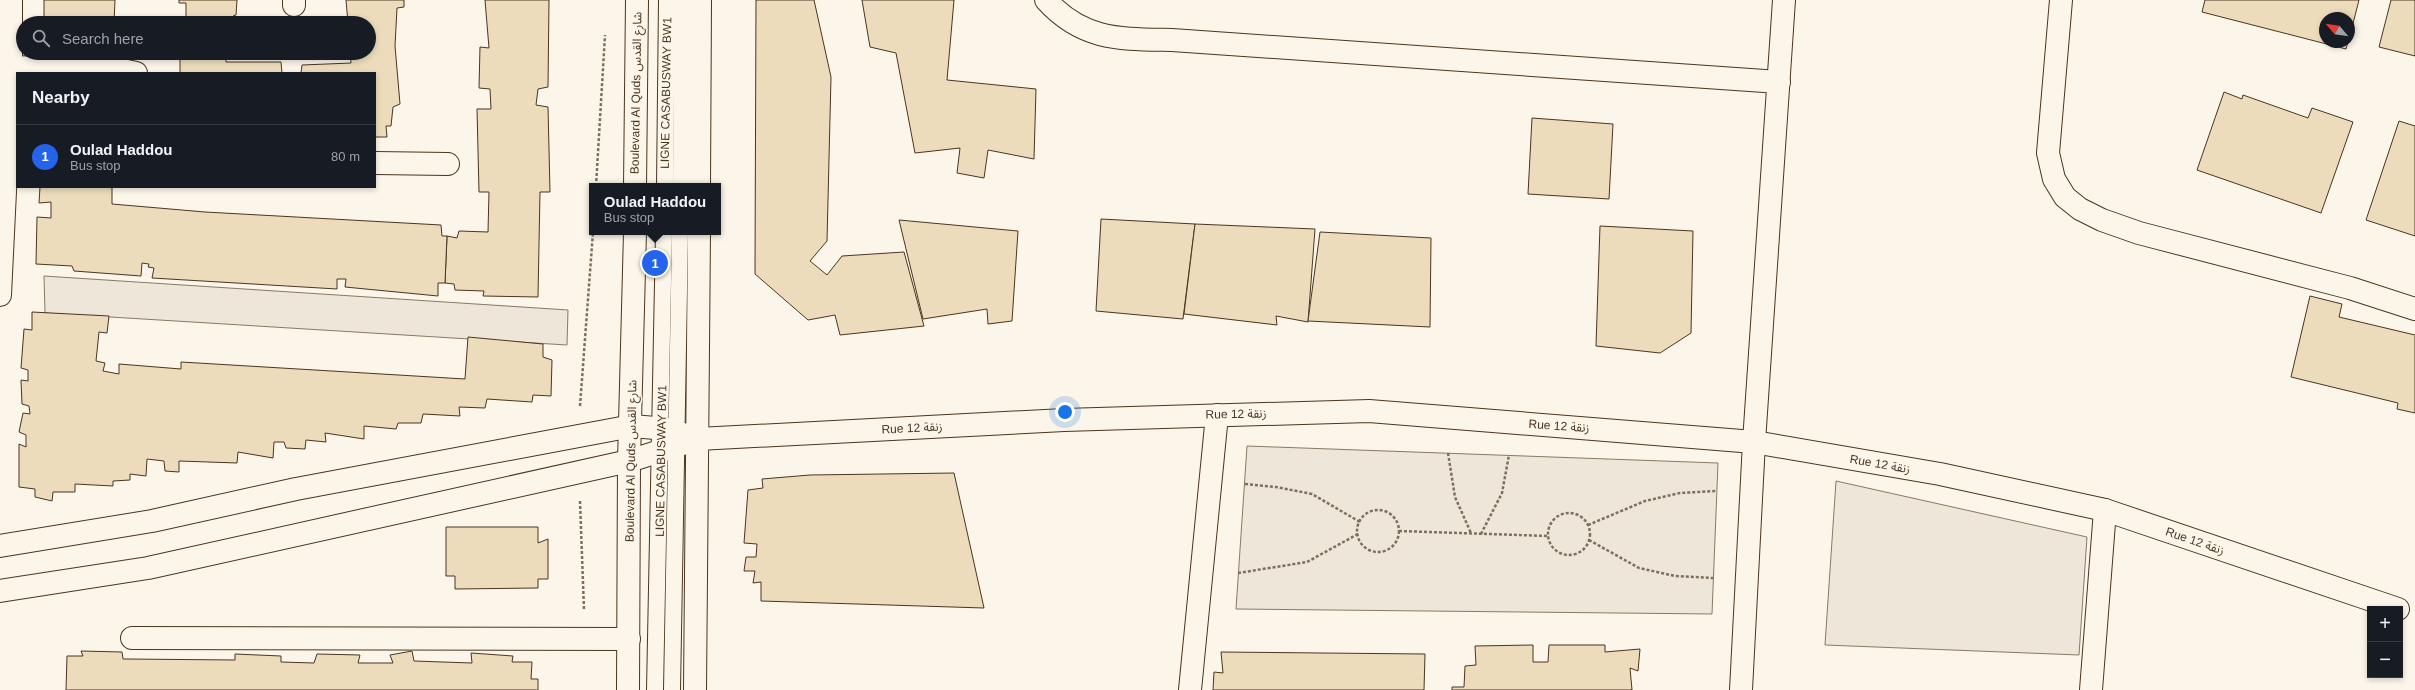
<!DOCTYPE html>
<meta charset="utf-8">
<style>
:root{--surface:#171b24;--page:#20242c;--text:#f1f3f6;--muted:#9ea1a6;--line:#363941;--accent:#2563eb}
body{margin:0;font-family:Arial,"Noto Sans Arabic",sans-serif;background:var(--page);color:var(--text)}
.controls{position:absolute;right:12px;bottom:12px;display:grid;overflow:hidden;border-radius:0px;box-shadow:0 2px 6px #0003}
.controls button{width:36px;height:36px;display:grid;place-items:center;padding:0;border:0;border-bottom:1px solid var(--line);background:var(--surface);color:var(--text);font:20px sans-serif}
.compass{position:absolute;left:2319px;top:12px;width:36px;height:36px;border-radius:50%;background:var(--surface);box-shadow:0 2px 6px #0003;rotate:299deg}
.you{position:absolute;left:1065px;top:412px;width:14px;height:14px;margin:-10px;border:3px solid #fff;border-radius:50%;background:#1a73e8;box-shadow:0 0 0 6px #1a73e833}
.badge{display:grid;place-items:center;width:26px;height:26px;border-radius:50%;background:var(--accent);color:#fff;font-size:13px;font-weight:700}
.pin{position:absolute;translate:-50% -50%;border:2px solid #fff;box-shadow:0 1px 4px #0006}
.popup{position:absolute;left:589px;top:183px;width:132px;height:52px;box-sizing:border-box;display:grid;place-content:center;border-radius:0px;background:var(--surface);filter:drop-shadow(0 1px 3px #0005);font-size:13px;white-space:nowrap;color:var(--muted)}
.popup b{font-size:15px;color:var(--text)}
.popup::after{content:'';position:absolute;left:50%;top:100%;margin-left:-8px;border:8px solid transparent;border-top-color:var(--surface)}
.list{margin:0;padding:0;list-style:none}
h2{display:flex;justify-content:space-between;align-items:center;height:52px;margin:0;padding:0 16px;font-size:17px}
h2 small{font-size:13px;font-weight:400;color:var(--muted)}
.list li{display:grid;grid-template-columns:26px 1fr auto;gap:12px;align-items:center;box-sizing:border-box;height:64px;padding:0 16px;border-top:1px solid var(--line)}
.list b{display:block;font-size:15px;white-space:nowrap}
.list p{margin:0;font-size:13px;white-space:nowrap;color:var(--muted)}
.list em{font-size:13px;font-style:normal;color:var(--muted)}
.icon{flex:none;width:22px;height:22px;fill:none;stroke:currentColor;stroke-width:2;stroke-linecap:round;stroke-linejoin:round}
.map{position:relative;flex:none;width:2415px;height:690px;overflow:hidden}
.search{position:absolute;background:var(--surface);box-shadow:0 2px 6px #0003;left:16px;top:16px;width:360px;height:44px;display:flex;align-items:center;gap:10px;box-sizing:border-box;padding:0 14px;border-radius:22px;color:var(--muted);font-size:15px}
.panel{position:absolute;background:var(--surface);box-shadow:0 2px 6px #0003;left:16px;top:72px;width:360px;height:116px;border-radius:0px}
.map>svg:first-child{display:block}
.green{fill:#ede6d9;stroke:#887966}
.building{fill:#ecdcbc;stroke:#4a3520}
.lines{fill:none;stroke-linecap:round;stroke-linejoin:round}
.lane-casing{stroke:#4a3520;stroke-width:18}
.street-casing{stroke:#4a3520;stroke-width:24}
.primary-casing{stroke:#4a3520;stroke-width:24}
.path{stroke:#7f6f5c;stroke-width:2.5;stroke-dasharray:3 2;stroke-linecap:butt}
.lane{stroke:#fbf6e9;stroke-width:16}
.street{stroke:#fbf6e9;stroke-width:22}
.primary{stroke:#fbf6e9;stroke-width:22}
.labels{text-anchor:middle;stroke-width:3;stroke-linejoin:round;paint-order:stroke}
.street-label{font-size:12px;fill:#4a3520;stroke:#fbf6e9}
</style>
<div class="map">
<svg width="2415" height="690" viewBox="0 0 2415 690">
<rect width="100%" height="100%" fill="#fbf6e9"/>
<g class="green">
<path d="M44 276 568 310 567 345 45 313Z"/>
<path d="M1247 446 1718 463 1712 614 1236 609Z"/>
<path d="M1836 481 2087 537 2079 655 1825 645Z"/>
</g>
<g class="building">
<path d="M44 0H115L114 23 44 22Z"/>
<path d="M179 0H237L236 15 233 16 232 23H186V3H179Z"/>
<path d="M346 0H404V7L397 8 395 46 400 104 393 107 391 126H386L387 137H375V73H301L302 65 351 63 350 53H369V23H348Z"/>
<path d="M485 0H549L548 87 538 89 536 105 548 107 550 192H540L538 297 483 296 484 291 455 290 454 284 445 283 447 236 457 238 459 231 488 232 489 192H479L477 109H491L490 89 479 88 480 47 489 48Z"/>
<path d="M756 0H814L831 77 827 241 810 261 827 275 842 256 904 252 924 326 840 335 835 315 808 320 755 274Z"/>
<path d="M862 0H954L947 80 1036 89 1034 159 988 150 984 178 957 173 960 148 915 153 896 53 870 47Z"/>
<path d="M2205 0H2359L2349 39V18H2325V42H2348L2346 49 2202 12Z"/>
<path d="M2391 0H2415V56L2379 47Z"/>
<path d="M180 53H226V62H281L282 73H180Z"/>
<path d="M2224 92 2242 99 2243 95 2308 118 2312 108 2353 122 2321 213 2197 170Z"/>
<path d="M1532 118 1613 124 1609 199 1528 194Z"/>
<path d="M2399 121 2415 126V236L2366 220Z"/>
<path d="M40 187H112V204L205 212 441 225 442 236H447L445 283H438V296L345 287 346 279H337V289L152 278 154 268 148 267 149 264 142 263 141 276 74 271 72 266 36 264 37 217 51 218V202L39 203Z"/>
<path d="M1101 219 1195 224 1183 319 1096 311Z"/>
<path d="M899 220 1018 231 1012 321 988 324 987 309 923 319Z"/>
<path d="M1195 224 1315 229 1308 322 1276 316 1277 325 1184 314Z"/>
<path d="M1600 226 1693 231 1691 333 1660 353 1596 346Z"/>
<path d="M1320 232 1431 238 1430 327 1308 321Z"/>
<path d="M2310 296 2342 304 2339 317 2415 335V413L2397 409 2398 403 2291 377Z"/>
<path d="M32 312 109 316 107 333 99 332 96 361 105 363 103 371 119 374V364L181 369V362L465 379 468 337 543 344V357L552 360 551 396 533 395 532 402 487 399 485 408 459 407 460 416 423 414 421 423H398L396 429 364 426V439L325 433 326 442 306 440 305 449 286 448 284 442H274L273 458 238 452 237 463 179 461V472L165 471 164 461 147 459 146 476 130 474V480L113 481V486L75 484V492H53L52 501 35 497V489L19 487V444L26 447V435L19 432 23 413 30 414 29 406 22 404 21 380 28 381V370L21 368 24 329 32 330Z"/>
<path d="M954 473 984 608 761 601V582L753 583 755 571H744L746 557H756L757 544 744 543 748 490 763 488 762 479 810 475Z"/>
<path d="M446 527H538V543L548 539V579H538V588L455 589V576H446Z"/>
<path d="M1533 645V662H1548L1549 645H1605V652L1640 649 1638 671 1630 668 1632 690H1452V687H1464L1465 666 1476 665 1475 646Z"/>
<path d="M81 651 122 652 123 659H128L235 660V654L281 656V662L314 663 317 654 360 655 358 663H393L390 655 412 651 414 661 472 663 471 653 513 656 512 662H532L531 679H538V690H66L67 656H83Z"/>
<path d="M1221 652 1425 654 1424 690H1213L1214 672 1223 673Z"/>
</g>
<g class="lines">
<g class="lane-casing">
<g id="lane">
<path d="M665 186 667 0"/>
<path d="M681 186 682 0"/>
<path d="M655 690 664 232"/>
<path d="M672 690 680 232"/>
</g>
</g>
<g class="street-casing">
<g id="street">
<path d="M1046 0C1083 41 1121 39 1172 40L1779 82"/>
<path d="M2061 0 2048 153 2054 179 2065 197 2080 209 2102 220 2139 233 2350 288 2415 309"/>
<path d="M294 5V0"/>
<path d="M11 67 122 70 136 73"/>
<path d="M375 163 448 164"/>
<path d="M0 295 11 67V0"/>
<path d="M0 546 152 521 296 489 632 426 667 429 698 439"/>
<path d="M0 591 148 568 629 461 698 439 1064 420 1369 411 1754 442 1940 474 2105 510 2398 609"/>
<path d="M132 638 629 639"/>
<path d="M1190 690 1217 415"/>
<path d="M1741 690 1754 442 1784 0"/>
<path d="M2091 690 2105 510"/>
</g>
</g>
<g class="primary-casing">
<g id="primary">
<path d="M635 186 637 0"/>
<path d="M699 186 700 0"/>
<path d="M628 690 629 461 635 232"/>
<path d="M695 690 699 232"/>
</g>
</g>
<g class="path">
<path d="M596 186 605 35"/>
<path d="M580 406 593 232"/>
<path d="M1448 453 1455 497 1471 533"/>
<path d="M1245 484 1276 487 1312 494 1360 522"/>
<path d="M580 501 584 610"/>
<circle cx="1378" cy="531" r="21"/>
<circle cx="1569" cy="534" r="21"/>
<path d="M1588 525 1645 501 1680 493 1716 491"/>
<path d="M1399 531 1548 536"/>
<path d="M1481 534 1502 493 1509 455"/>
<path d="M1589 540 1639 568 1675 576 1713 578"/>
<path d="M1238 573 1307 562 1358 534"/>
</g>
<use href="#lane" class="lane"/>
<use href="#street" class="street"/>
<use href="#primary" class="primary"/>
</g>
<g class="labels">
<g class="street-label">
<text transform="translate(636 93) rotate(-89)" y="4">Boulevard Al Quds شارع القدس</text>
<text transform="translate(666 93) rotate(-89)" y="4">LIGNE CASABUSWAY BW1</text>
<text transform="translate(1236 414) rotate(-1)" y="4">Rue 12 زنقة</text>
<text transform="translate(1559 426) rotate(4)" y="4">Rue 12 زنقة</text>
<text transform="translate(912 428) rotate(-3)" y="4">Rue 12 زنقة</text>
<text transform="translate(631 461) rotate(-89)" y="4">Boulevard Al Quds شارع القدس</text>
<text transform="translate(661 461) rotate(-89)" y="4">LIGNE CASABUSWAY BW1</text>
<text transform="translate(1880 464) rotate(10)" y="4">Rue 12 زنقة</text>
<text transform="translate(2195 541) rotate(19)" y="4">Rue 12 زنقة</text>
</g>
</g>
</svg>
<div class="controls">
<button>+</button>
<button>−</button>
</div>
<svg class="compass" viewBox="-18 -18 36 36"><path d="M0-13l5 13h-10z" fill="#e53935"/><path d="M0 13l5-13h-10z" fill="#9ea1a6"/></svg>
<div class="you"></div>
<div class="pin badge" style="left:655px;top:263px">1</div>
<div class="popup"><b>Oulad Haddou</b>Bus stop</div>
<div class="search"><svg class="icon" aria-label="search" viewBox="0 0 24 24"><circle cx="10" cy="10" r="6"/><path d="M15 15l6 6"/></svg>Search here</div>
<section class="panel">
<h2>Nearby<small></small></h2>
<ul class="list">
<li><span class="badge">1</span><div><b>Oulad Haddou</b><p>Bus stop</p></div><em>80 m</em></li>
</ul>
</section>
</div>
